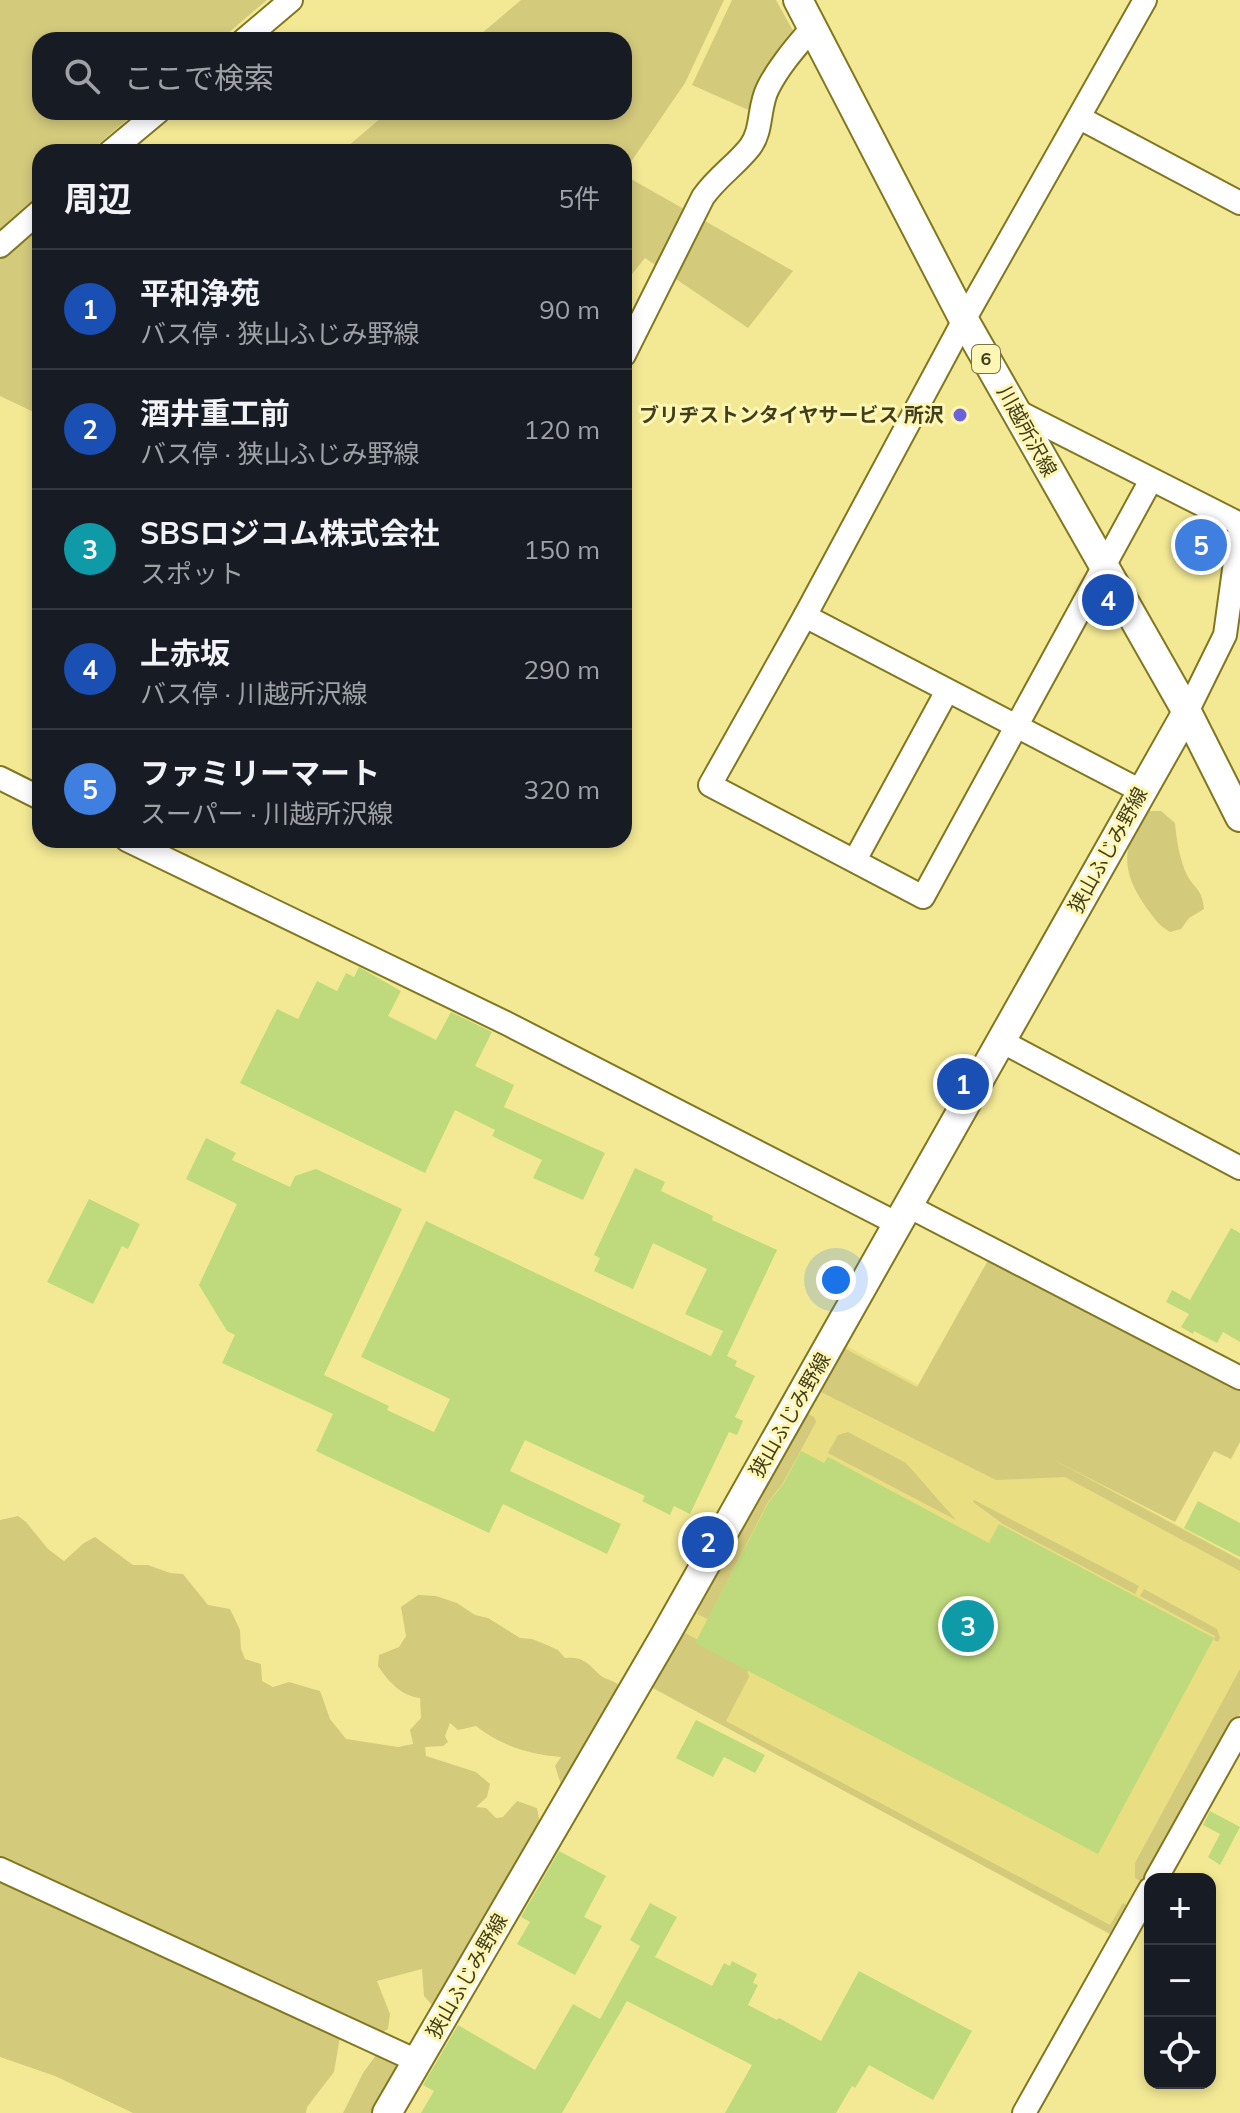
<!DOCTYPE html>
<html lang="ja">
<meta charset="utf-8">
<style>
:root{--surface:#171b24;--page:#20242c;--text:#f1f3f6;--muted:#9ea1a6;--line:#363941;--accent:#db2777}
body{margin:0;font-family:Mulish,"Noto Sans JP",sans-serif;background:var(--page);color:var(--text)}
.controls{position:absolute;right:24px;bottom:24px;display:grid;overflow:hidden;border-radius:16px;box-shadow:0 4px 12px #0003}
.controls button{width:72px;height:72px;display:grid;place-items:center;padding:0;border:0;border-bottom:2px solid var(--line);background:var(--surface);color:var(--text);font:40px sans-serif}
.you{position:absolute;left:836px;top:1280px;width:28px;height:28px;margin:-20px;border:6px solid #fff;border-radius:50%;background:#1a73e8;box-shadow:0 0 0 12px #1a73e833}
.badge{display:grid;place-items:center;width:52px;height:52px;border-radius:50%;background:var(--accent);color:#fff;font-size:26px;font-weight:700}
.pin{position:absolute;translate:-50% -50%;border:4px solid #fff;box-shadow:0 2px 8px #0006}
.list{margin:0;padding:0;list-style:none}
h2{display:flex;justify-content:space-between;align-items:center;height:104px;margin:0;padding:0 32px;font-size:34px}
h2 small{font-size:26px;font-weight:400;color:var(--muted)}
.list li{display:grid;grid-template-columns:52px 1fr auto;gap:24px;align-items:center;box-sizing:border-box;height:120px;padding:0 32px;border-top:2px solid var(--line)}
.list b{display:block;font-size:30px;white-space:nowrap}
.list p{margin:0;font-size:26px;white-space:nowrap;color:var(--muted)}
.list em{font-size:26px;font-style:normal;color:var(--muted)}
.icon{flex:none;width:44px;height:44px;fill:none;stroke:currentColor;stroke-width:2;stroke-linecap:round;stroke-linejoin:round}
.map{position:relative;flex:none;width:1240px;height:2113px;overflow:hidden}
.search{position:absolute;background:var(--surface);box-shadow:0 4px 12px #0003;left:32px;top:32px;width:600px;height:88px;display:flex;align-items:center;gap:20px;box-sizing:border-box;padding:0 28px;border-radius:24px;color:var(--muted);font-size:30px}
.panel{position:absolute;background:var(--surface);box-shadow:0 4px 12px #0003;left:32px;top:144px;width:600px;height:704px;border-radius:24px}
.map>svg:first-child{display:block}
.built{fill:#e9de81}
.green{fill:#d4ca7c}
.building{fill:#beda7c}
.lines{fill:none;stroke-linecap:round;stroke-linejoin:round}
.minor-casing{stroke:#817720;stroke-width:26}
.major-casing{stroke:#817720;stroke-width:32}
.minor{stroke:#fff;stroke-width:22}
.major{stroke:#fff;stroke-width:28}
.poi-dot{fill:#6b61db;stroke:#fdf6b4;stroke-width:3}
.labels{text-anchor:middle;stroke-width:6;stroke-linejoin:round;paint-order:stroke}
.shield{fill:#fdf6b4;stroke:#7a7549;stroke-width:2}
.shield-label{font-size:18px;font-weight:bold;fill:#423e1b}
.poi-label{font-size:20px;font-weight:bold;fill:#423e1b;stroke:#fdf6b4;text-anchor:end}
.street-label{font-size:20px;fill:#423e1b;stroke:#fdf6b4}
</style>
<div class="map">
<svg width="1240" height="2113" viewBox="0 0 1240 2113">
<rect width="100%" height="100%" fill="#f3e995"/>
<path class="built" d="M839 1342 1240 1559V1716L1118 1939 651 1686Z"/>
<g class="green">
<path d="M0 0H267L220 40H40V112H136L89 152H40V194L0 229Z"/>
<path d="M521 0H724L685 83 624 172V152H341L388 112H624V40H474Z"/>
<path d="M732 0H776L796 36 753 112 692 85Z"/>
<path d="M624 175 793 271 748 328 645 258 624 284Z"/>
<path d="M40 222V415L0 396V257Z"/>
<path d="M1149 811H1161L1175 823C1176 837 1180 862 1187 875 1195 890 1202 888 1204 909L1189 918 1181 929 1170 932C1158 925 1156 920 1148 910 1132 887 1121 866 1131 838 1134 829 1144 820 1149 811Z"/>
<path d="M991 1255 1240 1386V1442L1231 1459 1214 1451 1175 1522 1050 1458 1240 1560V1571L1065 1477 996 1480 821 1392 819 1386 840 1346 917 1387Z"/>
<path d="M801 1410 814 1417 816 1422 783 1483 768 1502 708 1619 697 1614 699 1610 694 1607Z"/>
<path d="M848 1432 906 1463 956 1520 828 1453 838 1435Z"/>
<path d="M974 1500 1139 1586 1135 1594 1003 1524 973 1502Z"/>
<path d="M18 1516 26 1522 48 1549 64 1561 84 1543 95 1537 133 1565H148L170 1573 183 1574 208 1605 230 1609 240 1630 241 1649 245 1659 261 1664 262 1681 273 1687 289 1682 320 1691 330 1719 346 1739 398 1747 413 1744 410 1730 421 1718 420 1698C401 1696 388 1681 378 1666L379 1655 399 1647 406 1636 401 1607 418 1595 436 1596 457 1603 475 1615 488 1618 520 1638 532 1639 547 1645 558 1650 565 1658C584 1656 588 1664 600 1675 604 1679 612 1680 618 1684L622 1695 565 1797 555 1766 561 1757C529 1754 501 1746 476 1726L458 1730 450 1723 445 1736 448 1742 443 1746 425 1747 426 1756 476 1772 490 1784 487 1797 476 1807 486 1808 496 1818 503 1817 517 1801 537 1808 542 1833 436 2009 424 1996 422 1969 377 1981 390 2014 388 2029 375 2036 341 2031 334 2072 307 2107 306 2113H133L55 2076 0 2057V1520Z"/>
<path d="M1144 1589 1217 1629 1220 1638 1218 1642 1214 1640 1215 1636 1140 1596Z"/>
<path d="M683 1632 746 1665 749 1677 726 1721 1110 1925 1123 1903 1130 1907 1116 1937 649 1686Z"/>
<path d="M1240 1669V1713L1147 1885 1135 1878V1863Z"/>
<path d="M376 2055H388L403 2066 375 2113H343L363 2073Z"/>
</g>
<g class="building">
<path d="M1198 518 1204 521 1222 554 1221 562 1201 573 1176 530Z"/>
<path d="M359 967 401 991 388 1016 436 1040 451 1012 492 1032 475 1066 514 1085 504 1107 605 1153 583 1200 533 1178 542 1160 492 1136 495 1130 455 1110 425 1173 240 1083 277 1009 298 1019 317 981 337 991 346 973 354 977Z"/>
<path d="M206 1138 236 1153 232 1160 290 1187 295 1176 316 1169 402 1209 324 1375 389 1406 387 1410 434 1432 450 1399 361 1357 426 1221 711 1356 723 1331 685 1314 707 1269 653 1243 633 1289 594 1271 600 1258 594 1255 635 1168 665 1182 661 1191 713 1216 712 1220 777 1250 727 1356 737 1361 735 1366 755 1376 735 1417 743 1421 737 1435 729 1432 690 1514 674 1506 670 1515 642 1501 645 1496 525 1440 510 1471 621 1524 607 1554 503 1504 489 1533 316 1451 333 1414 222 1363 235 1335 227 1331 199 1285 237 1204 186 1179Z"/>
<path d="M89 1199 140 1224 128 1249 122 1246 93 1304 47 1282Z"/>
<path d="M1231 1228 1240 1233V1342L1223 1332 1217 1343 1194 1331 1193 1334 1181 1327 1189 1314 1166 1302 1172 1290 1190 1300Z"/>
<path d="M801 1451 824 1463 828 1457 989 1543 999 1524 1214 1638 1098 1854 695 1643 769 1502 784 1483Z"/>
<path d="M1198 1501 1240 1523V1557L1184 1528Z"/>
<path d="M696 1720 765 1755 755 1773 724 1757 713 1777 676 1758Z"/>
<path d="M1210 1811 1240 1827 1220 1865 1208 1857 1220 1834 1203 1825Z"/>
<path d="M559 1851 606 1876 584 1917 602 1926 575 1975 517 1944 530 1922 521 1917Z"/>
<path d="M650 1903 677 1917 655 1957 712 1986 724 1963 730 1966 732 1961 757 1974 753 1983 758 1985 748 2005 777 2020 779 2018 821 2041 859 1971 972 2031 933 2100 869 2065 855 2088 852 2086 836 2113H725L752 2065 627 2001 562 2113H421L434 2091 423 2085 458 2025 535 2070 573 2004 600 2019 640 1946 630 1940Z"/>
</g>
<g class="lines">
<g class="minor-casing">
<g id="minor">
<path d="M1145 0 964 320 805 616 710 785 923 897 1151 480"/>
<path d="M244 40 291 0"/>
<path d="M1080 118 1240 203"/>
<path d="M110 152 158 112"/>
<path d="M0 246 40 211"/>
<path d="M624 355 703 197C718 176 735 166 750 147 763 130 758 107 768 88 779 66 796 47 812 28"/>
<path d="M1015 410 1240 524"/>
<path d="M805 616 1141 791"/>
<path d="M1187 712 1225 635 1240 526"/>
<path d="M0 778 40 798"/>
<path d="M127 840 506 1023 898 1224"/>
<path d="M855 860 947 691"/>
<path d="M1001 1041 1240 1168"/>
<path d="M908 1206 1240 1378"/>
<path d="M0 1869 417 2061"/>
<path d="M1156 1879 1240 1729"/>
<path d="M1024 2113 1150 1889"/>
</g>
</g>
<g class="major-casing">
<g id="major">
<path d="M798 0 964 320 1187 712 1240 817"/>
<path d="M387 2113 666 1634 1187 712"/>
</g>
</g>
<use href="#minor" class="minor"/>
<use href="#major" class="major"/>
</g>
<circle class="poi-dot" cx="960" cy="415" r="8"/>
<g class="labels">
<rect class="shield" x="972" y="345" width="28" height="28" rx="6"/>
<g class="shield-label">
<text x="986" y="365">6</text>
</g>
<g class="poi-label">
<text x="944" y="422">ブリヂストンタイヤサービス 所沢</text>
</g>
<g class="street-label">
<text transform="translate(1027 431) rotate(61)" y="7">川越所沢線</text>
<text transform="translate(1108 850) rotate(-61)" y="7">狭山ふじみ野線</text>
<text transform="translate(790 1415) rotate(-60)" y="7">狭山ふじみ野線</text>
<text transform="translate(467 1976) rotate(-60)" y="7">狭山ふじみ野線</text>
</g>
</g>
</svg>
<div class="controls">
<button>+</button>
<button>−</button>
<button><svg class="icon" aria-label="locate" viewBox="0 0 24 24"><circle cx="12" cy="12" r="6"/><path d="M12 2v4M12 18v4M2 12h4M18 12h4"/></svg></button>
</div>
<div class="you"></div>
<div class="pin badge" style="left:963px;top:1084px;background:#1a4fb4">1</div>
<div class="pin badge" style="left:708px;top:1542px;background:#1a4fb4">2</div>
<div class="pin badge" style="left:968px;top:1626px;background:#0f9aa8">3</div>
<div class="pin badge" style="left:1108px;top:600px;background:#1a4fb4">4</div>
<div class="pin badge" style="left:1201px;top:545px;background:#3f7fe0">5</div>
<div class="search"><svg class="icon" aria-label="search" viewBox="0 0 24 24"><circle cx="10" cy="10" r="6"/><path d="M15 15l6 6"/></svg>ここで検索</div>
<section class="panel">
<h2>周辺<small>5件</small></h2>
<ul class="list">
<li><span class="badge" style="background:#1a4fb4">1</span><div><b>平和浄苑</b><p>バス停 · 狭山ふじみ野線</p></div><em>90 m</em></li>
<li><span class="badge" style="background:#1a4fb4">2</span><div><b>酒井重工前</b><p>バス停 · 狭山ふじみ野線</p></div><em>120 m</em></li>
<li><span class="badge" style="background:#0f9aa8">3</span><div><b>SBSロジコム株式会社</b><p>スポット</p></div><em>150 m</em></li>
<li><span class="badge" style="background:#1a4fb4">4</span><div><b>上赤坂</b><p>バス停 · 川越所沢線</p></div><em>290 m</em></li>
<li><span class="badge" style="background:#3f7fe0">5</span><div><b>ファミリーマート</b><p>スーパー · 川越所沢線</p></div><em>320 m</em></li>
</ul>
</section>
</div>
